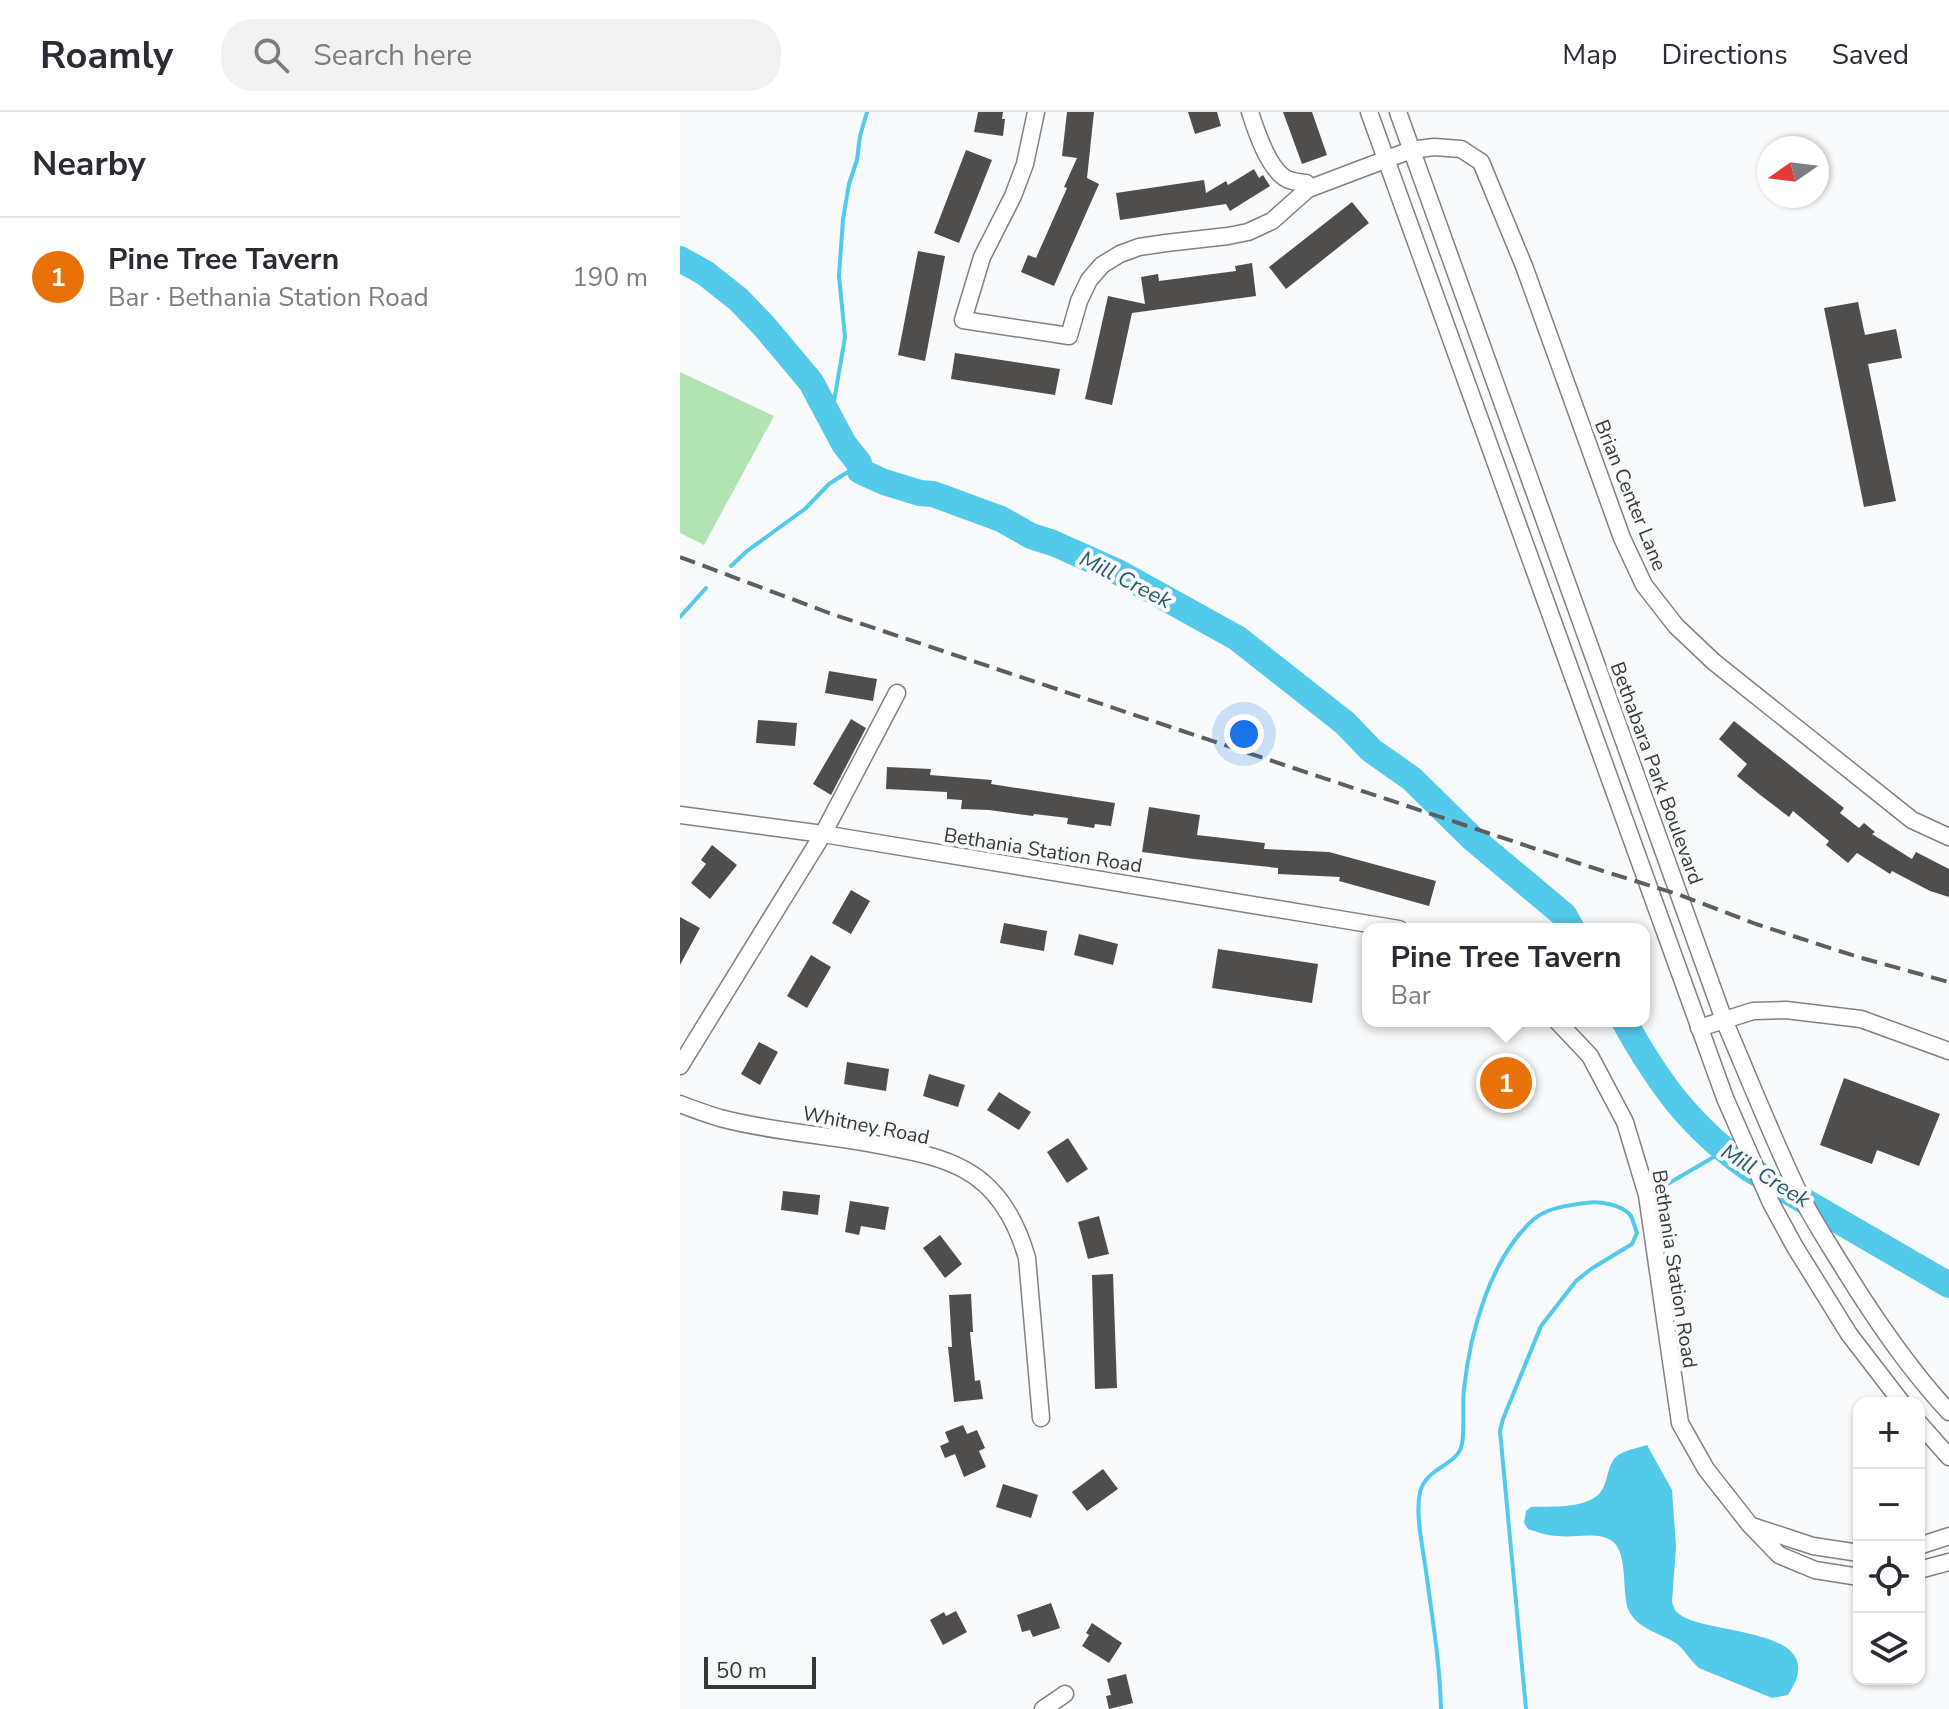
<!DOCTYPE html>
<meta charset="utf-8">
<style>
:root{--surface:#fff;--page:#f2f2f3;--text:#2b2b33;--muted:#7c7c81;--line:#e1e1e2;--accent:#db2777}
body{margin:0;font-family:"Nunito Sans",sans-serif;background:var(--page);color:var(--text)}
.controls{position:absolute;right:24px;bottom:24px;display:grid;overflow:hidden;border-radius:16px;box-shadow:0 2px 6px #0004}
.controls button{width:72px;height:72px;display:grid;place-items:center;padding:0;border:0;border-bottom:2px solid var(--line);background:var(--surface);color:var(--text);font:40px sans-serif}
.compass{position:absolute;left:1077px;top:24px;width:72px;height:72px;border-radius:50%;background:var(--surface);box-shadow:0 2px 6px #0004;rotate:256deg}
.scale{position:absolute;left:24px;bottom:20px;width:112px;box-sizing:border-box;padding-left:8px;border:4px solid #373838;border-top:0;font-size:22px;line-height:28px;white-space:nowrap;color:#373838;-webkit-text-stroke:6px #f8fafc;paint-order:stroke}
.you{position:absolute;left:564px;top:622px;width:28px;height:28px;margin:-20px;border:6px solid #fff;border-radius:50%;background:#1a73e8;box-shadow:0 0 0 12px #1a73e833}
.badge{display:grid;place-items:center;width:52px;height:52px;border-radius:50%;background:var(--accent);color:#fff;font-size:26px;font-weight:700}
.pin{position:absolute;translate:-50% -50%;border:4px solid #fff;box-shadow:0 2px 8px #0006}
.popup{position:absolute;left:682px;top:811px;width:288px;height:104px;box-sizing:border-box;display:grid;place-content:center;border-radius:16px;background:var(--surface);filter:drop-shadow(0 2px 6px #0005);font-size:26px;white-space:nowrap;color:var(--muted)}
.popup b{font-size:30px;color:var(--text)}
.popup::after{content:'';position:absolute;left:50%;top:100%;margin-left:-16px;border:16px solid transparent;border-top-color:var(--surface)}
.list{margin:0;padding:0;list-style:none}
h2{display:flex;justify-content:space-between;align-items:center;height:104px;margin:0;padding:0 32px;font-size:34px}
h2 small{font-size:26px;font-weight:400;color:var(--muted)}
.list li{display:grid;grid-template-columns:52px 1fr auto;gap:24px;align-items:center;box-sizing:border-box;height:120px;padding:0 32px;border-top:2px solid var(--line)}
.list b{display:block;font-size:30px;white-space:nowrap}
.list p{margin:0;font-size:26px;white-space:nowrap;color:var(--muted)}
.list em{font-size:26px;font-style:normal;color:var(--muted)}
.icon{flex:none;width:44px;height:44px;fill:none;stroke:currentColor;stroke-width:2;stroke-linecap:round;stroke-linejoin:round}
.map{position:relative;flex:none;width:1269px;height:1597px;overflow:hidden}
header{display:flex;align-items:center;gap:48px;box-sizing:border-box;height:112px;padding:0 40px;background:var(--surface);border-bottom:2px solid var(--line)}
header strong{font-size:38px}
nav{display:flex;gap:44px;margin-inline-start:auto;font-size:28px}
.search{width:560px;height:72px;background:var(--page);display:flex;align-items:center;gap:20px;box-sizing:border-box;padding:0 28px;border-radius:32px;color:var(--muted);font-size:30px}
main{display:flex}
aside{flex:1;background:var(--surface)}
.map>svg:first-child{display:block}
.green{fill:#b1e4b2}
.water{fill:#53caea}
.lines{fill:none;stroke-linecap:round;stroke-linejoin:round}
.stream{stroke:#53caea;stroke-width:4}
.river{stroke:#53caea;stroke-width:26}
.building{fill:#504e4d}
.minor-casing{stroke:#7f8183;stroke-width:19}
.minor{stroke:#fff;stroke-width:16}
.rail{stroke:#5d5e5e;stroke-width:4;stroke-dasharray:16 8;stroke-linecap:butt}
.labels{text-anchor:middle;stroke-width:8;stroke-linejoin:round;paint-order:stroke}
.street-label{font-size:20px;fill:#373838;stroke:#f8fafc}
.water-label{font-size:22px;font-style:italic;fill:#285a67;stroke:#f8fafc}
</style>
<header>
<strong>Roamly</strong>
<div class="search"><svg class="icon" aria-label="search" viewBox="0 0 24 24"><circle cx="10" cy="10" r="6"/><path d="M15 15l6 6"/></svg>Search here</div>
<nav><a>Map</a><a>Directions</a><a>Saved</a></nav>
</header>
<main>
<aside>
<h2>Nearby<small></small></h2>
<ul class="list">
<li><span class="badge" style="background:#e8710a">1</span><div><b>Pine Tree Tavern</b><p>Bar · Bethania Station Road</p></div><em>190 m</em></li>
</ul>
</aside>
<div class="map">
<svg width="1269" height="1597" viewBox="0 0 1269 1597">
<rect width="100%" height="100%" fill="#f8fafc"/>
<path class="green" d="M0 260 94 304 24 433 0 421Z"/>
<path class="water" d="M967 1333 992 1378 996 1435 992 1490C994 1495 994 1498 998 1501 1021 1522 1124 1515 1118 1560 1117 1569 1112 1576 1108 1583L1092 1586 1019 1556C1010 1549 1004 1536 994 1530 979 1521 957 1516 949 1499 941 1483 949 1441 932 1429 918 1419 894 1426 878 1424 867 1424 857 1420 848 1417L844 1411 846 1399 851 1395C872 1394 901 1397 918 1383 929 1373 926 1353 937 1344 944 1338 958 1336 967 1333Z"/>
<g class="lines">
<g class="stream">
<path d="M151 307 165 225 159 164 163 107 169 72 177 48 180 24 187 0"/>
<path d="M51 454 67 439 125 397 149 372 166 361 180 359"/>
<path d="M0 505 26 476"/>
<path d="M979 1077 1044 1039"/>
<path d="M761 1597C760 1550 752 1505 746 1459 743 1437 735 1402 740 1380 747 1354 778 1354 782 1332 785 1314 782 1295 784 1277 790 1221 810 1146 854 1107 867 1096 889 1093 906 1091 919 1089 942 1092 951 1104 953 1108 955 1116 957 1121L952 1132 911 1157 896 1169 861 1214 823 1307 820 1319 846 1597"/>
</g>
<g class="river">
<path d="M0 147 25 161 58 187 84 214 131 270 164 332 179 351 180 359 204 370 240 381 253 382 321 407 351 424 373 431 438 460 557 526 665 611 691 638 732 667 792 726 884 803 892 817"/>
<path d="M944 909C979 972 1011 1016 1071 1058L1269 1173"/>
</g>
</g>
<g class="building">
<path d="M298 0H323L322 7H325L323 24 294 20Z"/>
<path d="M387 0H414L407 66 419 72 374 174 341 160 348 143 356 146 387 76 384 75 397 46 382 44Z"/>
<path d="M508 0H537L541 14 515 22Z"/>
<path d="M603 0H632L647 43 622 52Z"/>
<path d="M286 38 312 48 279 131 254 121Z"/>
<path d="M574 57 579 66 583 63 590 74 550 99 546 92 440 108 436 81 524 68 526 81 546 69 548 73Z"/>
<path d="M672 90 689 111 606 177 589 155Z"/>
<path d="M238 139 265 144 245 249 218 243Z"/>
<path d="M572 151 576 184 452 201 432 293 405 287 428 184 465 192 461 165 478 162 479 169 556 159 555 154Z"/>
<path d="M1178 190 1185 223 1216 217 1222 246 1188 252 1216 389 1184 395 1144 196Z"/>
<path d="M275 241 380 257 375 283 271 267Z"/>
<path d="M149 559 197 567 193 589 145 581Z"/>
<path d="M171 607 186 616 151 683 133 672Z"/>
<path d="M78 608 117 611 115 634 76 631Z"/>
<path d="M1054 609 1164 696 1160 701 1179 716 1184 711 1195 720 1192 722 1232 747 1236 740 1269 757V785L1250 779 1212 759 1210 762 1177 741 1168 751 1146 733 1149 729 1113 699 1109 705 1079 682 1057 664 1067 652 1039 627Z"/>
<path d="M207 655 251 657 250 663 312 668 311 672 435 691 431 714 415 712 414 716 387 712 388 706 354 702 353 704 309 698 281 697 282 688 267 687V680L206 677Z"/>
<path d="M469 695 520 703 517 723 585 731 584 737 649 740 756 769 749 794 659 769 660 765 598 762V756L514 747 462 740Z"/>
<path d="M32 733 57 753 30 787 11 771 26 752 21 748Z"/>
<path d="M171 778 190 789 171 822 152 811Z"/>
<path d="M0 805 20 816 0 853Z"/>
<path d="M324 811 367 819 364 839 320 831Z"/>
<path d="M399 822 438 832 433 853 394 843Z"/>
<path d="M538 837 638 852 632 891 532 876Z"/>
<path d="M131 843 151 855 127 896 107 884Z"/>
<path d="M79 930 98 940 80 973 61 962Z"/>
<path d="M167 950 209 957 206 979 164 972Z"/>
<path d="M819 953 836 957 835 961 851 965 847 983 837 980 836 987 814 981 813 985 799 981 805 954 818 957Z"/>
<path d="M249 962 285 973 278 995 243 984Z"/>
<path d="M1164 966 1260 1002 1239 1054 1197 1038 1192 1052 1140 1033Z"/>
<path d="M319 980 351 1000 339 1018 307 998Z"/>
<path d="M388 1026 408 1057 387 1071 367 1040Z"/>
<path d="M103 1079 140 1083 138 1103 101 1098Z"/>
<path d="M170 1089 209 1095 205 1118 181 1114 179 1123 165 1120Z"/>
<path d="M419 1104 429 1142 408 1147 398 1110Z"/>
<path d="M260 1123 282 1152 265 1166 243 1136Z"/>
<path d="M433 1162 437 1276 415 1277 412 1163Z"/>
<path d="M291 1182 293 1220H290L295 1269 300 1268 303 1287 274 1290 268 1235H272L269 1183Z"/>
<path d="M283 1313 287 1322 297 1318 305 1336 299 1339 306 1355 284 1365 275 1342 265 1346 260 1334 269 1330 265 1320Z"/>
<path d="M423 1357 438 1377 407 1399 392 1380Z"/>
<path d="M323 1372 358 1383 351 1406 316 1395Z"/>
<path d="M371 1491 380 1516 353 1525 350 1518 342 1520 337 1503Z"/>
<path d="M276 1499 287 1520 263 1533 250 1508 264 1500 266 1504Z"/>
<path d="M412 1511 442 1531 429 1551 402 1534 409 1523 406 1521Z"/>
<path d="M446 1562 453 1591 429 1597 426 1584 431 1583 427 1567Z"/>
</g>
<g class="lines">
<g class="minor-casing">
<g id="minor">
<path d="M356 0 345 52 333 84 302 145 283 208 389 224 399 189 409 168 422 153 440 142 459 135 486 131 548 124 568 120 592 109 628 77 731 38 754 35 781 37 801 50 844 154 942 426 964 473 996 514 1034 550 1232 708 1269 725"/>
<path d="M570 0C576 19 589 58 607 67 613 70 620 70 626 71L628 77"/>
<path d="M689 0 1045 986 1091 1091 1115 1135 1169 1222 1222 1291"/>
<path d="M718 0 1044 908C1068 964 1091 1022 1117 1077 1131 1105 1148 1131 1164 1157 1195 1207 1228 1256 1269 1300"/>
<path d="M0 703 143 722 719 817"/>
<path d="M877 909 910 944 945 1010 967 1083 1000 1311 1026 1357 1070 1413 1099 1443 1135 1458 1179 1465"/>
<path d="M1019 916 1073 899 1106 898 1181 907 1269 939"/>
<path d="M0 954 143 722 217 581"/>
<path d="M0 992C13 997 27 1002 40 1006 96 1021 154 1023 209 1035 235 1040 262 1045 285 1058 318 1076 337 1111 347 1146L361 1306"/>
<path d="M1239 1311 1269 1345"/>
<path d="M1072 1414 1133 1434 1179 1441"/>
<path d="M1239 1434 1269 1424"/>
<path d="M1239 1458 1269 1450"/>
<path d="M363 1597 385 1582"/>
</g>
</g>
<use href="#minor" class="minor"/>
<path class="rail" d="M0 445 149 501 904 753 1000 783 1076 812 1178 845 1269 870"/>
</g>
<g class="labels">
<g class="street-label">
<text transform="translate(951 383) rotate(68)" y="7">Brian Center Lane</text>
<text transform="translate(977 661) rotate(70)" y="7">Bethabara Park Boulevard</text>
<text transform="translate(363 738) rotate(9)" y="7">Bethania Station Road</text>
<text transform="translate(186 1013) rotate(11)" y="7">Whitney Road</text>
<text transform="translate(995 1157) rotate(81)" y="7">Bethania Station Road</text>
</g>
<g class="water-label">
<text transform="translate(446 467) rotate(27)" y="8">Mill Creek</text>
<text transform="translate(1086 1063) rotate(32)" y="8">Mill Creek</text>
</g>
</g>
</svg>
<div class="controls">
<button>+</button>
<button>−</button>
<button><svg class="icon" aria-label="locate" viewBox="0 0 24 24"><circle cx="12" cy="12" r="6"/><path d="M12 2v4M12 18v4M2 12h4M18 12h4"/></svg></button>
<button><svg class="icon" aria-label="layers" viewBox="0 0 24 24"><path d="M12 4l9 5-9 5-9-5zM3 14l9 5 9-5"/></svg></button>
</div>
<svg class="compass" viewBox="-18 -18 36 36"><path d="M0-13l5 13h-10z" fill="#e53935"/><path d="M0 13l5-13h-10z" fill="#7c7c81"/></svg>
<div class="scale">50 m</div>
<div class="you"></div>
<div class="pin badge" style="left:826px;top:971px;background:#e8710a">1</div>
<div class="popup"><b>Pine Tree Tavern</b>Bar</div>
</div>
</main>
